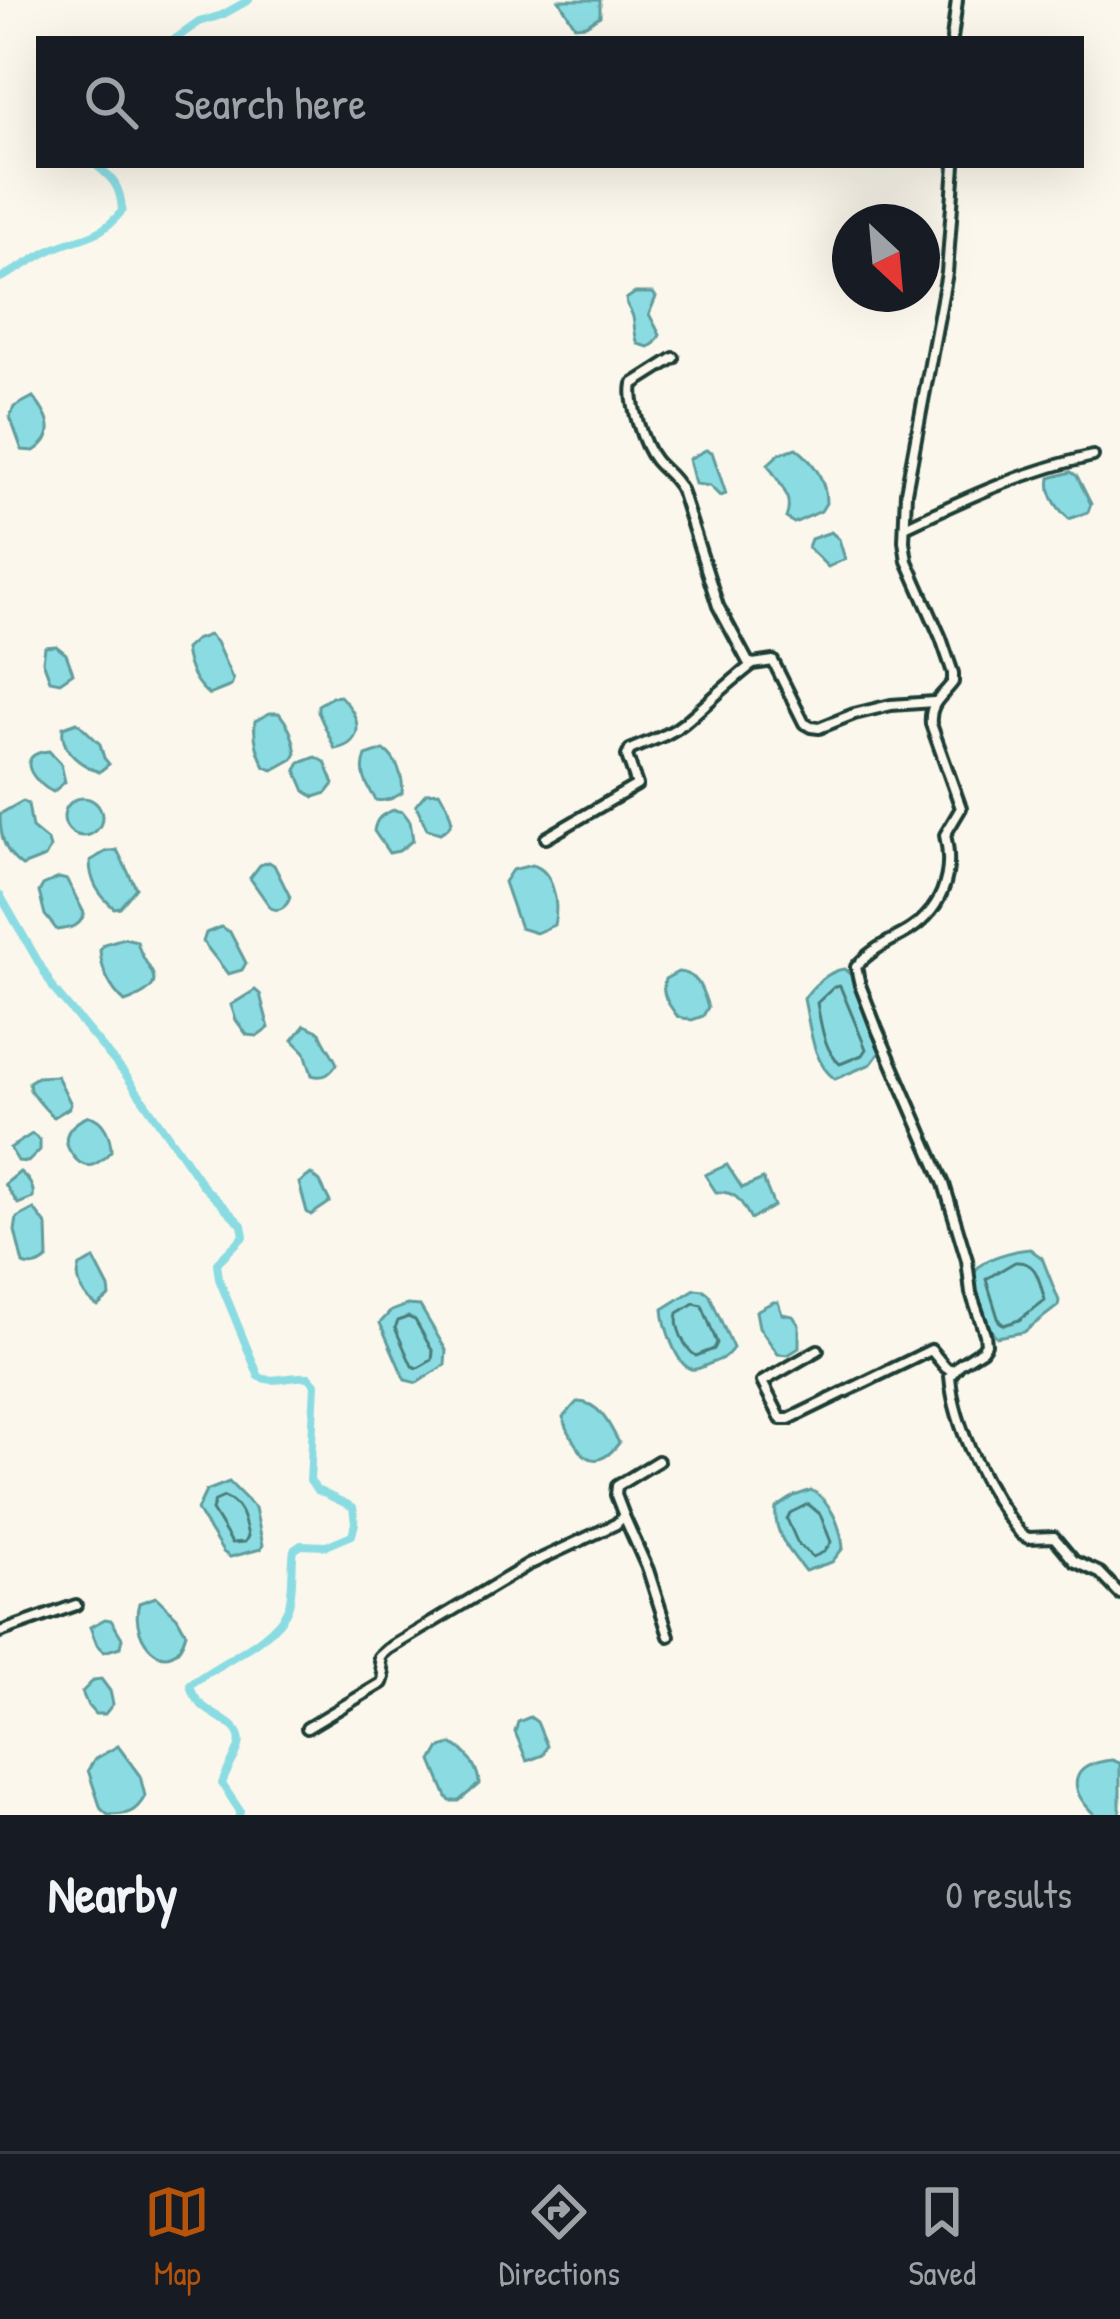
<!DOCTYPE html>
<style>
:root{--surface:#171b24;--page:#20242c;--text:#f1f3f6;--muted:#9ea1a6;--line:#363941;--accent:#b45309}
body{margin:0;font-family:"Patrick Hand",sans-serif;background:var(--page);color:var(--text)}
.compass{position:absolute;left:832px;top:204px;width:108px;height:108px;border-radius:50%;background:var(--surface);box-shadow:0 12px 48px #0002;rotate:154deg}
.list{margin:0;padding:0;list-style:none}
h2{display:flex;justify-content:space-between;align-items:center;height:156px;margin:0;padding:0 48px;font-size:51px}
h2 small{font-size:39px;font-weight:400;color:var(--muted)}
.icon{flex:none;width:66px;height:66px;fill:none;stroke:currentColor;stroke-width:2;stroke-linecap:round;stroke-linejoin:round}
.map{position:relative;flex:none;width:1120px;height:1815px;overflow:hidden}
.search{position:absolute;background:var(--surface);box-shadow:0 12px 48px #0002;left:36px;right:36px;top:36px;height:132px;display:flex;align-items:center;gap:30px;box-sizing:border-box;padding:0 42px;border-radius:0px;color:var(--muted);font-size:45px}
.sheet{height:336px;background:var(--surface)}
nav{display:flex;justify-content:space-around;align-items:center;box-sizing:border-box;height:168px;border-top:3px solid var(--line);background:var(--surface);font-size:33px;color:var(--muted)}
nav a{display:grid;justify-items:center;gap:6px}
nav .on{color:var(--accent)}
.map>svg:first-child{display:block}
.water{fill:#8bdce2;stroke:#609c9c;stroke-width:3}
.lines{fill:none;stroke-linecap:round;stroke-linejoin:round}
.shore{stroke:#4a7d7a;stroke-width:3}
.canal{stroke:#8bdce2;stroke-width:8}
.minor-casing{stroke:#1f3d34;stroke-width:16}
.minor{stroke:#fbf7ec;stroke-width:8}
</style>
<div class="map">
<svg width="1120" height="1815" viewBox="0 0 1120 1815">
<rect width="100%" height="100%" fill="#fbf7ec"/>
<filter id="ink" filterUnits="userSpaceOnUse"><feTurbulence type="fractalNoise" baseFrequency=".00833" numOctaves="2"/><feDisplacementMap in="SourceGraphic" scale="24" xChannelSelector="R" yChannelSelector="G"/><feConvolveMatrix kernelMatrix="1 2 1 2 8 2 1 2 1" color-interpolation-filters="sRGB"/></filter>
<g filter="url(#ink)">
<g class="water">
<path d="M559 0H600V16L586 25 575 26Z"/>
<path d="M635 293H653L656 297 649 314 660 335 655 343 649 347 638 344C634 334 635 327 633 317 631 309 626 308 626 299Z"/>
<path d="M33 397C49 417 59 435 34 451L22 450 10 417 14 407Z"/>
<path d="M796 448C814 462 826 480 826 503L821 511 794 523 786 518C795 496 777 482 768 464L779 454Z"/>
<path d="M706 450 712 452 726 494 720 496 710 486 695 484 689 459Z"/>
<path d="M1071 472 1077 476 1091 504 1088 512 1069 519C1058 509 1047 494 1050 478Z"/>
<path d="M831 532 839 539 845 559 828 567 808 547 811 539Z"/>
<path d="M209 635 216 642 233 680 231 686 209 695C194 682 188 669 185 649L195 640Z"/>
<path d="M56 646 66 654 73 673 60 682 50 680 43 661 45 647Z"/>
<path d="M340 696C359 713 368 743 335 749L318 712V705L332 697Z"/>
<path d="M270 713H279C289 725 294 738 296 753L293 759 273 770 265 767C257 752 253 738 255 721Z"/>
<path d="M77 722 100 744 104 758 109 764 99 772C79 764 60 750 63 727Z"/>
<path d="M384 750C397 759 404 778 402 793 394 798 386 802 376 800 367 786 359 773 366 756Z"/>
<path d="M49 751 61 764 65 782 53 792C34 783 12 754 49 751Z"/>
<path d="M316 757 325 762 334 784 327 793 314 797 305 791 296 770 300 763Z"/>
<path d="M439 792 447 805 452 821 448 828 440 833 427 829 416 805 426 793Z"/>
<circle cx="83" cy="817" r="19"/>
<path d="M23 801 28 804 32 828 48 841 50 848 45 857 22 866C4 853 0 835 0 814Z"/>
<path d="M394 810 403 812 410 821 413 840 399 851 389 853 374 831C376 818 382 814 394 810Z"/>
<path d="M117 850 136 888 120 907 114 908C99 895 90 882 90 861L105 852Z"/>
<path d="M269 862 274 865 290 897C288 905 280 913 271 908L250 878 260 865Z"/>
<path d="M532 865C554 870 559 905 554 925L536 933 520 928 504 882 512 870Z"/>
<path d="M59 878 67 880 84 913C80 928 70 928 57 930L45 915 39 892 43 885Z"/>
<path d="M221 927 230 932 246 963 242 970 228 974 203 942 206 933Z"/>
<path d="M124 938 137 941C142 971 179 982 125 1002 110 989 101 969 100 950L104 944Z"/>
<path d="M844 969 850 974 880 1052 871 1064 835 1079C812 1063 810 1025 804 999 811 987 830 970 844 969Z"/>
<path d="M678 972C698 973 702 989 708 1007L703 1016 692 1020 678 1017C669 1005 660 994 665 979Z"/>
<path d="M255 990 260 994 269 1028 258 1036 247 1035 236 1020 231 1005Z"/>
<path d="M305 1025 320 1032C324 1044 332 1052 337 1064 330 1074 324 1079 312 1075L305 1052 293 1040Z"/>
<path d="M57 1076 71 1104 69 1108 54 1117C50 1115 34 1096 30 1090L29 1082 37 1077Z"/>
<path d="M89 1116C104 1119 111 1137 111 1151 96 1167 84 1173 71 1153 59 1135 72 1123 89 1116Z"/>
<path d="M32 1134 40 1140V1150L28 1162 18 1161 10 1148Z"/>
<path d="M727 1165 742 1188 763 1179 774 1206 751 1219C741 1202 738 1191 716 1192L705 1175Z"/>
<path d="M20 1172C28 1178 35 1188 33 1198L18 1204 5 1184Z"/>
<path d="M311 1174 320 1182 330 1202 311 1215 307 1212 299 1183Z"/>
<path d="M34 1209 47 1226 48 1258C40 1265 33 1268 23 1264L15 1231 17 1218Z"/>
<path d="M1030 1249 1042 1258 1059 1301 1058 1306 1024 1332 997 1337C987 1328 984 1315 979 1302 976 1293 971 1280 975 1272 981 1258 1016 1250 1030 1249Z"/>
<path d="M94 1259 109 1288 110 1296 98 1306C84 1299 74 1281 80 1266Z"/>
<path d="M695 1289 704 1290 709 1294 733 1348C726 1358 720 1360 709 1364 704 1366 696 1371 691 1369 675 1364 664 1323 663 1309Z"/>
<path d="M773 1302H778L782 1314 793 1316 799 1325V1348L788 1355 778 1354 759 1327 756 1311Z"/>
<path d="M407 1305 420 1306 446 1350 445 1365 417 1383 405 1380 380 1323 391 1311Z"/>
<path d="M577 1402C599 1401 610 1425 619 1443 591 1480 574 1447 563 1417Z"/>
<path d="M229 1482 255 1508 263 1545 261 1549 230 1557 223 1552 197 1510 206 1491Z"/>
<path d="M811 1490C830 1499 841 1527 843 1548L832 1562 805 1571C790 1552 773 1533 776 1508L794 1496Z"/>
<path d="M156 1597 177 1617 186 1633C172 1683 128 1641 139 1603Z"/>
<path d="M105 1619 111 1620 122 1638 120 1647 104 1652 97 1645 90 1627Z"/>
<path d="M101 1679 110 1691 113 1704 105 1714H95L88 1706 82 1692 94 1680Z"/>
<path d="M530 1717 537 1722 547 1746 543 1755 527 1761 515 1732 518 1722Z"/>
<path d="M452 1744C466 1749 479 1770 479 1784L459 1801H450L447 1797 432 1761 439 1749Z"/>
<path d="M118 1746 140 1776 145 1796C136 1813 127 1815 108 1815L101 1809 88 1770 95 1759Z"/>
<path d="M1112 1760 1120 1763V1815H1095C1066 1788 1070 1764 1112 1760Z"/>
</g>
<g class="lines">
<g class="shore">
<path d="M840 986 866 1049 862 1055 840 1064C824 1051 821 1024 817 1003L834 987Z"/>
<path d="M1015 1262C1038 1260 1039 1282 1045 1300L1019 1320 1004 1325 999 1321 986 1279Z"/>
<path d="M694 1303 702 1305 717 1343 714 1349 696 1356C685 1349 674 1326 678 1313Z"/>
<path d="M408 1317 415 1320 433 1352 432 1360 418 1368 412 1366 395 1328 398 1321Z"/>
<path d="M224 1497C242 1504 244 1520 248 1536L245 1542 232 1543 212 1510 215 1501Z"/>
<path d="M808 1504 820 1514 831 1542 824 1552 813 1557 798 1544 787 1519 790 1513Z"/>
</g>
<g class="canal">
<path d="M175 39 199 22 222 15 249 0"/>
<path d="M0 278C19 270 35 257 53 249 84 235 98 240 122 211 121 188 114 179 96 165"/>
<path d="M0 895 55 991 125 1074 204 1187 242 1225 244 1236 217 1263 219 1279 259 1377C274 1384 292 1375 309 1377L315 1384 310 1481 317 1490 353 1507 355 1523 352 1535 326 1546 301 1545 294 1550C291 1566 294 1594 288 1608 276 1639 216 1664 190 1685 193 1694 193 1696 200 1703 211 1717 245 1724 239 1746 235 1759 226 1771 222 1784L240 1811 239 1815"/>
</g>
<g class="minor-casing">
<g id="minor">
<path d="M952 39 957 0"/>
<path d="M955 165 947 273 906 492 904 541 907 561 941 638 953 673V682C941 698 929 703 931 724L961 808 945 835C955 876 941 913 903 934 885 944 870 950 856 967L860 985 877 1029 944 1184 967 1260 971 1293 985 1334 986 1344 982 1350 960 1364 950 1376C954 1428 988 1494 1021 1534L1028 1538 1054 1537 1074 1561 1100 1573 1120 1594"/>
<path d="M674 358 633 384C629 402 643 445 655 460 664 471 674 476 681 490L718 606 748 662 753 664 773 661 804 723 811 727 819 728 854 714 891 705 934 702"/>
<path d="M905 527C966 498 1027 470 1093 456"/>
<path d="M546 838 637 785 627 756 630 750C648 741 667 737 684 723 707 704 728 683 753 664"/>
<path d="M818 1350 762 1382 781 1419H789L931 1350 946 1368 954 1370"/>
<path d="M624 1516 648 1570 669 1636"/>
<path d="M0 1632 76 1605"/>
<path d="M307 1728 382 1683 384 1677 379 1657 388 1649 528 1565 616 1524 624 1516 616 1495 617 1486 658 1461"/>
</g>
</g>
<use href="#minor" class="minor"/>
</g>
</g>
</svg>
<svg class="compass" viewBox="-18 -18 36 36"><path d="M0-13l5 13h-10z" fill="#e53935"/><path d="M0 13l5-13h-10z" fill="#9ea1a6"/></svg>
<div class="search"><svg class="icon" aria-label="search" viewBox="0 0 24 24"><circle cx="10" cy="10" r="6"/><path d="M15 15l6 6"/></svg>Search here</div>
</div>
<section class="sheet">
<h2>Nearby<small>0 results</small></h2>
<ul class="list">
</ul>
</section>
<nav>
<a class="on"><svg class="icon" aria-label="map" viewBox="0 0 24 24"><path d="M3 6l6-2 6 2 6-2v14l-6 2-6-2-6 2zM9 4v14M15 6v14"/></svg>Map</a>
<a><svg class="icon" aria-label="directions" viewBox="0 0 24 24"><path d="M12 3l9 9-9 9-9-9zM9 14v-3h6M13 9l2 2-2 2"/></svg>Directions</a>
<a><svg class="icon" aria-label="saved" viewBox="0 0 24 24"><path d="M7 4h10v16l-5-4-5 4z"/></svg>Saved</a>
</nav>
